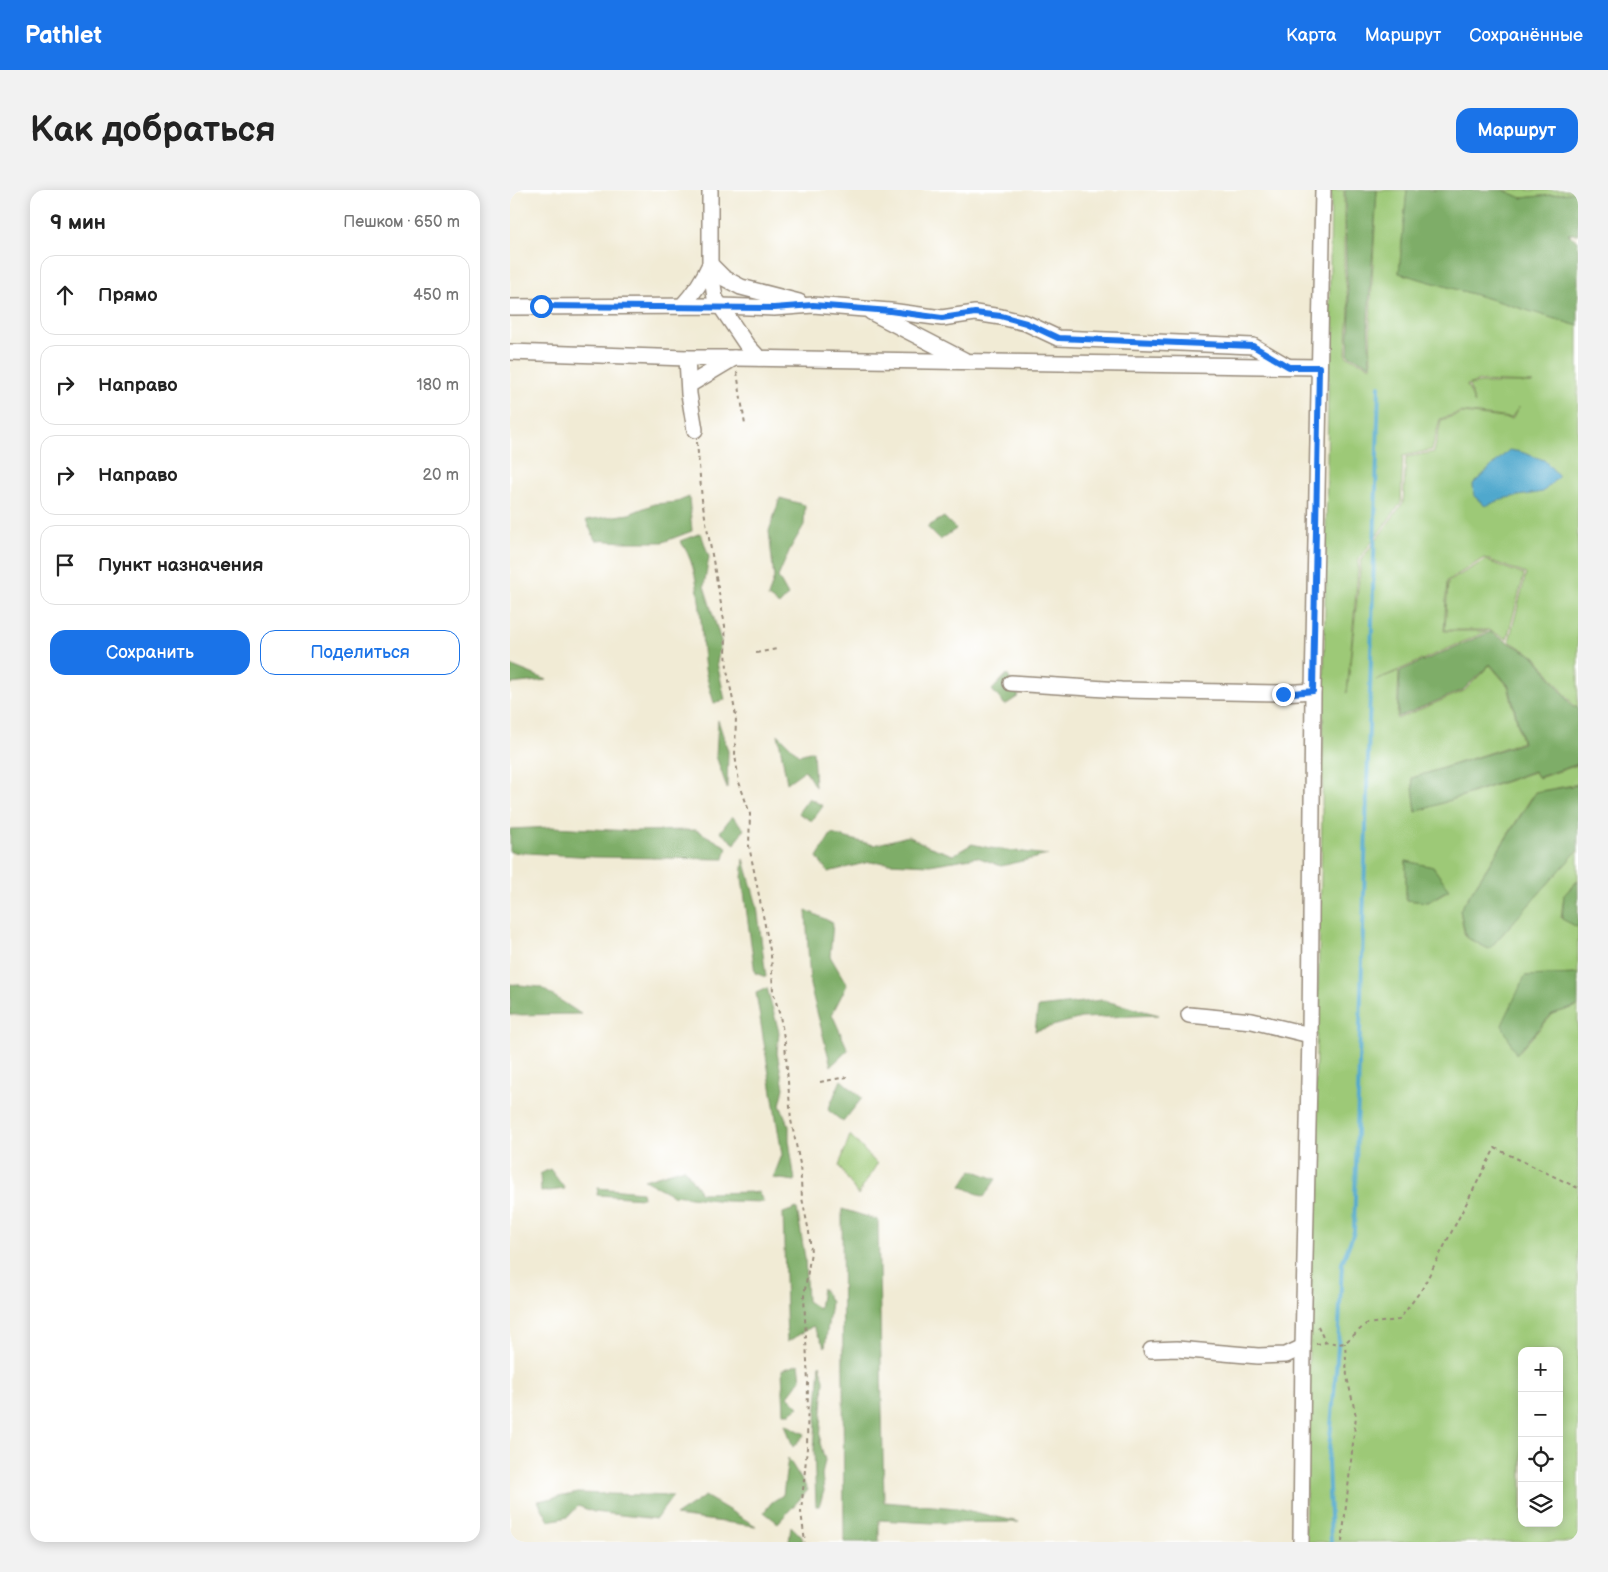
<!DOCTYPE html>
<html lang="ru">
<meta charset="utf-8">
<style>
:root{--surface:#fff;--page:#f2f2f2;--text:#222;--muted:#767676;--line:#e0e0e0;--accent:#1a73e8}
body{margin:0;font-family:"Balsamiq Sans",sans-serif;background:var(--page);color:var(--text)}
.controls{position:absolute;right:15px;bottom:15px;display:grid;overflow:hidden;border-radius:10px;box-shadow:0 2px 12px #0003}
.controls button{width:45px;height:45px;display:grid;place-items:center;padding:0;border:0;border-bottom:1px solid var(--line);background:var(--surface);color:var(--text);font:25px sans-serif}
.stop{position:absolute;width:15px;height:15px;margin:-11px;border:4px solid #1a73e8;border-radius:50%;background:#fff}
.stop.end{background:#1a73e8;border-color:#fff;box-shadow:0 1px 5px #0008}
.list{margin:0;padding:0;list-style:none}
h2{display:flex;justify-content:space-between;align-items:center;height:65px;margin:0;padding:0 20px;font-size:21px}
h2 small{font-size:16px;font-weight:400;color:var(--muted)}
.list li{display:grid;grid-template-columns:32px 1fr auto;gap:15px;align-items:center;box-sizing:border-box;height:80px;margin:0 10px 10px;padding:0 10px;border:1px solid var(--line);border-radius:15px}
.list b{display:block;font-size:19px;white-space:nowrap}
.list em{font-size:16px;font-style:normal;color:var(--muted)}
.actions{display:flex;gap:10px;padding:15px 20px}
.actions a{flex:1;padding:11px 0;border:1px solid var(--accent);border-radius:15px;text-align:center;font-size:18px;color:var(--accent)}
.actions .main{background:var(--accent);color:#fff}
.icon{flex:none;width:28px;height:28px;fill:none;stroke:currentColor;stroke-width:2;stroke-linecap:round;stroke-linejoin:round}
.map{position:relative;flex:none;width:1068px;height:1352px;overflow:hidden;border-radius:15px}
header{display:flex;align-items:center;gap:30px;box-sizing:border-box;height:70px;padding:0 25px;background:var(--accent);color:#fff}
header strong{font-size:24px}
nav{display:flex;gap:28px;margin-inline-start:auto;font-size:18px}
.intro{display:flex;align-items:center;justify-content:space-between;box-sizing:border-box;height:120px;padding:0 30px}
h1{margin:0;font-size:35px}
.button{padding:12px 22px;border-radius:15px;background:var(--accent);color:#fff;font-size:18px;font-weight:700}
main{display:flex;gap:30px;padding:0 30px}
aside{flex:1;background:var(--surface);border-radius:15px;box-shadow:0 2px 12px #0003}
.map>svg:first-child{display:block}
.green{fill:#9dc977;stroke:#6c7a4a;fill-rule:evenodd}
.forest{fill:#7ead68;stroke:#5c6c43}
.water{fill:#50a8cd;stroke:#466976}
.lines{fill:none;stroke-linecap:round;stroke-linejoin:round}
.stream{stroke:#50a8cd;stroke-width:4}
.minor-casing{stroke:#968a7a;stroke-width:18}
.path{stroke:#968a7a;stroke-width:2;stroke-dasharray:4 4;stroke-linecap:butt}
.minor{stroke:#fff;stroke-width:15}
.route{stroke:#1a73e8;stroke-width:6}
</style>
<header>
<strong>Pathlet</strong>
<nav><a>Карта</a><a>Маршрут</a><a>Сохранённые</a></nav>
</header>
<div class="intro"><h1>Как добраться</h1><a class="button">Маршрут</a></div>
<main>
<aside>
<h2>9 мин<small>Пешком · 650 m</small></h2>
<ul class="list">
<li><svg class="icon" aria-label="ahead" viewBox="0 0 24 24"><path d="M12 20V5M6 11l6-6 6 6"/></svg><div><b>Прямо</b></div><em>450 m</em></li>
<li><svg class="icon" aria-label="right" viewBox="0 0 24 24"><path d="M7 20v-9h11M14 6l5 5-5 5"/></svg><div><b>Направо</b></div><em>180 m</em></li>
<li><svg class="icon" aria-label="right" viewBox="0 0 24 24"><path d="M7 20v-9h11M14 6l5 5-5 5"/></svg><div><b>Направо</b></div><em>20 m</em></li>
<li><svg class="icon" aria-label="arrive" viewBox="0 0 24 24"><path d="M6 21V4h12l-3 4 3 4H6"/></svg><div><b>Пункт назначения</b></div></li>
</ul>
<div class="actions"><a class="main">Сохранить</a><a>Поделиться</a></div>
</aside>
<div class="map">
<svg width="1068" height="1352" viewBox="0 0 1068 1352">
<rect width="100%" height="100%" fill="#fff"/>
<filter id="ink" filterUnits="userSpaceOnUse"><feTurbulence type="fractalNoise" baseFrequency=".02" numOctaves="2"/><feDisplacementMap in="SourceGraphic" scale="10" xChannelSelector="R" yChannelSelector="G"/><feConvolveMatrix kernelMatrix="1 2 1 2 8 2 1 2 1" color-interpolation-filters="sRGB"/></filter>
<filter id="wash" filterUnits="userSpaceOnUse"><feTurbulence type="fractalNoise" baseFrequency=".0096" numOctaves="4" result="noise"/><feDisplacementMap in="SourceGraphic" scale="20" xChannelSelector="R" yChannelSelector="G"/><feGaussianBlur stdDeviation="1.12" result="paint"/><feColorMatrix in="noise" values="0 0 0 0 0 0 0 0 0 0 0 0 0 0 0 0 0 1.4 0 .05"/><feComposite in="paint" operator="in"/></filter>
<g filter="url(#wash)">
<rect width="100%" height="100%" fill="#f1ebd5"/>
<g class="green">
<path d="M821 0H834V77L839 120 836 166 861 177 860 130 867 0H897L889 83 987 111 1068 136V516H1064L1026 467 999 451 1016 384 974 368 937 391 934 441H978L866 490 889 481 887 529 954 501 980 475 998 496 1012 552 902 588 906 622 1024 582 1029 588 1068 575V594L1025 602 950 720 955 747 979 759 1068 660V690L1054 705 1051 728 1068 737V784L1015 786 1007 864 1043 824 1068 816V1352H795L801 1043 811 688ZM969 191 1022 193H1023H970L959 195 965 214 957 195ZM1009 217 1002 229 953 223 931 230 924 262 896 267 893 313 851 370 837 503 849 369 891 313 893 266 922 260 930 229 952 222 1001 228ZM896 671 923 677 939 700 918 712 896 710ZM1012 1161H1049V1333H1012Z"/>
<path d="M993 0H1068V2L1012 8Z"/>
<path d="M975 370 1014 385 997 449 978 440H935L938 392Z"/>
<path d="M340 945 367 974 348 1005 329 976Z"/>
</g>
<g class="forest">
<path d="M835 0H867L858 131 860 175 838 165 840 120 836 80Z"/>
<path d="M897 0H993L1012 8 1068 2V44H1058L1068 51V136L987 111 889 83Z"/>
<path d="M179 307 182 341 153 352H113L85 350 76 330 119 324 144 314 167 312Z"/>
<path d="M270 308 295 315 294 335 280 359 268 387 278 405 269 415 258 407 264 388 259 341Z"/>
<path d="M434 327 446 339 430 350 417 337Z"/>
<path d="M191 343 199 367 194 396 211 451 207 473 215 510 204 513C201 502 197 490 195 479 190 443 193 379 170 351Z"/>
<path d="M980 442 1025 467 1063 517H1068V574L1029 587 1024 581 906 622 902 588 1013 553 999 496 980 474 953 500 888 527 890 481Z"/>
<path d="M0 475 37 490 0 494Z"/>
<path d="M497 484 509 506 495 515 482 500Z"/>
<path d="M208 530 218 561 217 598 206 566Z"/>
<path d="M268 544 289 565 303 561 305 597 295 580 277 593Z"/>
<path d="M1068 595V660L979 759 956 747 950 720 1026 602Z"/>
<path d="M299 608 313 616 302 631 288 623Z"/>
<path d="M222 626 234 639 225 654 210 642Z"/>
<path d="M43 637 122 641 186 640 217 657 214 669 85 667 0 662V639Z"/>
<path d="M321 644 364 655 398 646 418 656 443 665 462 654 480 658 538 665 491 676 467 667 420 675 359 672 318 682 307 667Z"/>
<path d="M234 669 247 716 256 787 245 783 232 688Z"/>
<path d="M896 671 923 677 939 699 918 712 896 710Z"/>
<path d="M1068 691V736L1067 737 1052 729 1054 705Z"/>
<path d="M296 720 323 733 320 766 337 795 322 824 338 860 321 876 300 795Z"/>
<path d="M1068 784V816L1042 824 1006 864 992 835 1015 786Z"/>
<path d="M0 794 30 797 71 824 0 825Z"/>
<path d="M257 798 269 842 267 863 274 898 270 915 279 936V950L285 991 263 988 272 965 246 803Z"/>
<path d="M592 810 649 825 571 828 525 841 528 817Z"/>
<path d="M331 890 352 908 333 932 318 920Z"/>
<path d="M174 978 191 1003 248 1002 254 1012 214 1011 163 1005 134 990Z"/>
<path d="M40 979 55 999 31 1002 30 984Z"/>
<path d="M462 980 486 989 474 1007 451 996Z"/>
<path d="M88 998 132 1002 133 1008 87 1005Z"/>
<path d="M287 1018 295 1068 297 1111 309 1119 312 1098 321 1112 315 1157 303 1136 277 1152 273 1023Z"/>
<path d="M332 1019 368 1030 374 1312 447 1318 509 1332 422 1333 369 1330V1352H334Z"/>
<path d="M289 1174 291 1189 278 1206 289 1217 280 1223H274L272 1180Z"/>
<path d="M310 1174 314 1190 310 1253 315 1270 312 1285 314 1301 309 1316H306L304 1259Z"/>
<path d="M275 1234 295 1244 283 1257Z"/>
<path d="M278 1268 298 1300 268 1333 254 1322 262 1312 273 1305Z"/>
<path d="M68 1303 163 1306 146 1329 84 1322 68 1316 58 1327 39 1331 28 1311Z"/>
<path d="M195 1306 246 1336 165 1326Z"/>
<path d="M281 1336 292 1347V1352H279Z"/>
</g>
<path class="water" d="M999 260 1011 262 1034 270 1049 286 1033 302 996 308 975 316 964 306 963 294Z"/>
<g class="lines">
<path class="stream" d="M821 1352 818 1271 828 1157 832 1073 844 1042 869 196"/>
</g>
</g>
<g filter="url(#ink)">
<g class="lines">
<g class="minor-casing">
<g id="minor">
<path d="M200 0V74L205 108 236 154 249 168"/>
<path d="M172 116C184 103 193 90 200 74L214 88 231 97 289 112"/>
<path d="M0 117 211 116 264 118 303 115 380 121 432 128 465 123 491 127 516 133 548 148 743 156 777 176"/>
<path d="M361 122 454 170"/>
<path d="M0 162 177 168H225L809 177"/>
<path d="M177 168 179 204 185 240"/>
<path d="M179 195 224 168"/>
<path d="M501 493 611 500 773 503 803 501"/>
<path d="M679 825 742 831 800 845"/>
<path d="M641 1160 667 1159 748 1166 776 1165 793 1157"/>
<path d="M791 1352 793 1157 800 845 803 501 813 0"/>
</g>
</g>
<g class="path">
<path d="M227 182 235 235"/>
<path d="M187 252 192 310 215 436 217 480 226 526 225 565 229 592 240 624 239 656 261 765 263 801 270 826 275 853 281 930 290 974 292 1008 299 1042 301 1062 294 1106 298 1193 297 1258 291 1322 295 1352"/>
<path d="M246 463 267 459"/>
<path d="M310 892 337 887"/>
<path d="M808 1136 815 1152"/>
<path d="M806 1154 819 1152 828 1154 835 1153 856 1134 889 1130 912 1099 985 958 1068 998"/>
<path d="M832 1352 846 1226 837 1187 835 1153"/>
</g>
<use href="#minor" class="minor"/>
</g>
</g>
<g class="lines" filter="url(#ink)">
<path class="route" d="M31 116 264 118 303 115 380 121 432 128 465 123 491 126 516 133 548 148 743 156 779 177H809L803 501 773 504"/>
</g>
</svg>
<div class="controls">
<button>+</button>
<button>−</button>
<button><svg class="icon" aria-label="locate" viewBox="0 0 24 24"><circle cx="12" cy="12" r="6"/><path d="M12 2v4M12 18v4M2 12h4M18 12h4"/></svg></button>
<button><svg class="icon" aria-label="layers" viewBox="0 0 24 24"><path d="M12 4l9 5-9 5-9-5zM3 14l9 5 9-5"/></svg></button>
</div>
<div class="stop" style="left:31px;top:116px"></div>
<div class="stop end" style="left:773px;top:504px"></div>
</div>
</main>
